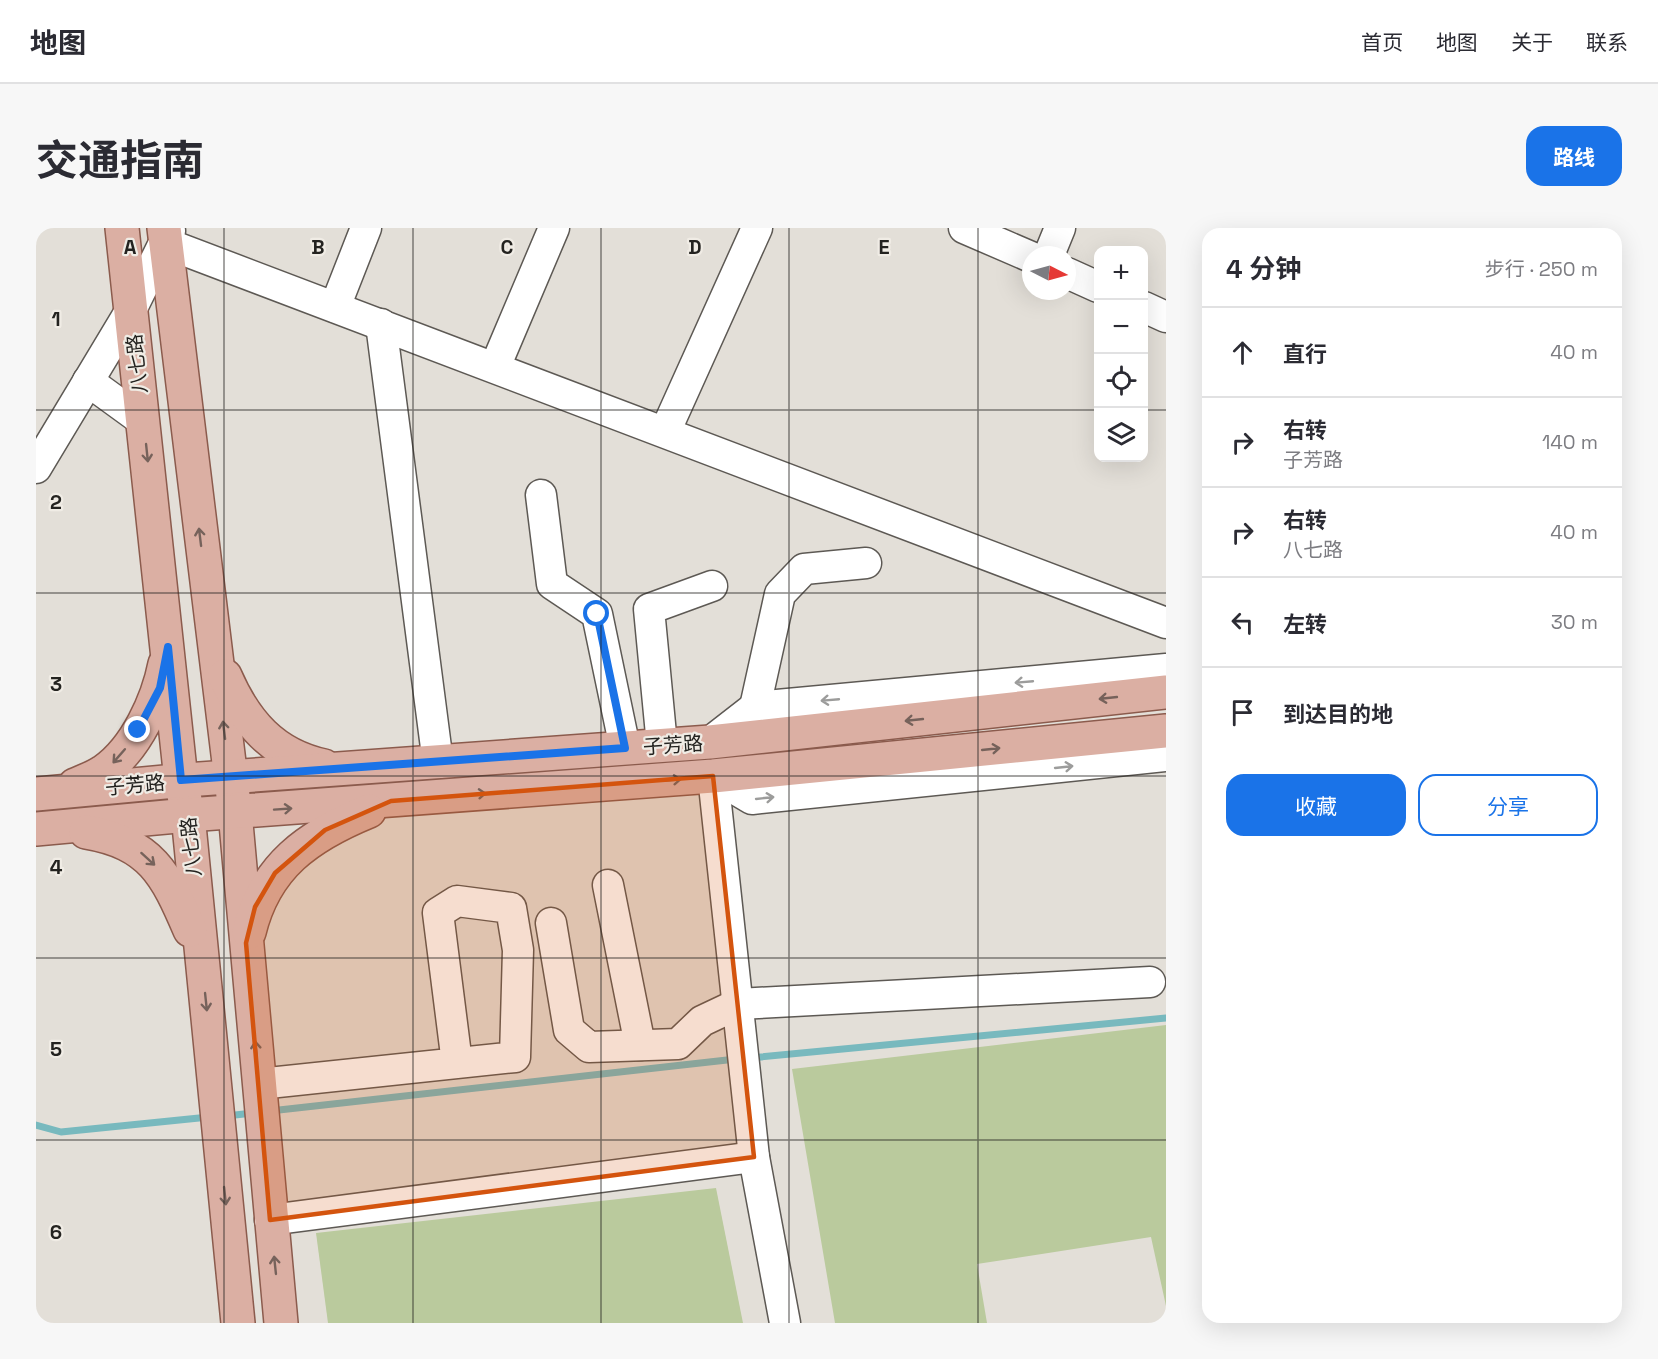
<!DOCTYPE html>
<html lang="zh">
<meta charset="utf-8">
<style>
:root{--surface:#fff;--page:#f7f7f7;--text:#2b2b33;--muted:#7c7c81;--line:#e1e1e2;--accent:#1a73e8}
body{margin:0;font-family:"Space Grotesk","Noto Sans SC",sans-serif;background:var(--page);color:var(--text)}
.controls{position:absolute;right:18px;top:18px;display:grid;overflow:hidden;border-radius:12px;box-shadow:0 6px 24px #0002}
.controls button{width:54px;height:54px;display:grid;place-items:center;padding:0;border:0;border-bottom:2px solid var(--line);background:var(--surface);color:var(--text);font:30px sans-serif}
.compass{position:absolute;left:986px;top:18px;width:54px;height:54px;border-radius:50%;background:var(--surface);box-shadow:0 6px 24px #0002;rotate:96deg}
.stop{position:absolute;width:18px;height:18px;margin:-14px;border:4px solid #1a73e8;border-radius:50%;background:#fff}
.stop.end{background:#1a73e8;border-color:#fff;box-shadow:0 2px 6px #0008}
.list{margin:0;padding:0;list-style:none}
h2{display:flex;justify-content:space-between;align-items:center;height:78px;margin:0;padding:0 24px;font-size:26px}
h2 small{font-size:20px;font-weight:400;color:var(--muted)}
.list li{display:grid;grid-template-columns:39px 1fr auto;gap:18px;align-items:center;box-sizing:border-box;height:90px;padding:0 24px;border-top:2px solid var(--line)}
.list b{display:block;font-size:22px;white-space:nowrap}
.list p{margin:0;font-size:20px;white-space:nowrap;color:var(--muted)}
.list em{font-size:20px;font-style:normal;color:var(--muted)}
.actions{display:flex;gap:12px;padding:18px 24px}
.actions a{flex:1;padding:14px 0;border:2px solid var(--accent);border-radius:18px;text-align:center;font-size:21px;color:var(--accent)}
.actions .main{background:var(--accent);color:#fff}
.icon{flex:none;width:33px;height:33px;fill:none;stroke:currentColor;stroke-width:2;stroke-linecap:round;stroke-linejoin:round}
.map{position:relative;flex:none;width:1130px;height:1095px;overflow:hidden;border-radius:18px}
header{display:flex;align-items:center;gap:36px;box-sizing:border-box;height:84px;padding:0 30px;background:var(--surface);border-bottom:2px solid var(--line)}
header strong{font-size:28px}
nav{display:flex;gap:33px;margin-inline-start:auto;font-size:21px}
.intro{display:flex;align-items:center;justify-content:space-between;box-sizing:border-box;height:144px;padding:0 36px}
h1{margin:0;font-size:42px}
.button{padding:15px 27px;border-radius:18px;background:var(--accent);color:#fff;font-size:21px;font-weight:700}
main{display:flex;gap:36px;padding:0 36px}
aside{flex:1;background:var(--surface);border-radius:18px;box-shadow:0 6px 24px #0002}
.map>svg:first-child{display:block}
.green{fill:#baca9d}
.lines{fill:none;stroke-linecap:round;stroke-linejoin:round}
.stream{stroke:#78b9be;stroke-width:7}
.minor-casing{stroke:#5d5954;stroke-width:33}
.major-casing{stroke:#8b5b4d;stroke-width:36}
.minor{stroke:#fff;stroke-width:30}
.major{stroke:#dbafa3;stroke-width:33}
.oneway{stroke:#76625b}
.oneway2{stroke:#9c9c9b}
.route{stroke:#1a73e8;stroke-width:8}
.marked{fill:#d4540e;fill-opacity:0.2;stroke:#d4540e;stroke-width:4.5;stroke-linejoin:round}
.grid{fill:none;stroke:#242320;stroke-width:1.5;stroke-opacity:0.55}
.labels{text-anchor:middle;stroke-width:4.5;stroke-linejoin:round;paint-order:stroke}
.street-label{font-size:20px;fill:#242320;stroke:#f0ece5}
.grid-label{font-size:20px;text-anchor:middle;font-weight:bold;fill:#242320;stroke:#f0ece5;stroke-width:4.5;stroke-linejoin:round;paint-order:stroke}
</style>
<header>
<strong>地图</strong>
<nav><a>首页</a><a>地图</a><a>关于</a><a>联系</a></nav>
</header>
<div class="intro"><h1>交通指南</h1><a class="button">路线</a></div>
<main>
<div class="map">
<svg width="1130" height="1095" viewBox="0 0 1130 1095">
<rect width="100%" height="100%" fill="#e3dfd8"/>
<g class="green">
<path d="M1130 797V1078L1115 1009 941 1036 951 1095H799L756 841Z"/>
<path d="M680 960 707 1095H292L280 1005Z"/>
</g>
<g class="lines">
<g class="stream">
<path d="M714 830 1130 790"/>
<path d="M234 883 700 831"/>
<path d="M190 888 217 885"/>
<path d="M0 897 25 904 173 889"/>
</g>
<g class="minor-casing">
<g id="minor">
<path d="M928 0 995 29"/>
<path d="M129 15 1130 395"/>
<path d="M1013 27 1024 0"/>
<path d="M1031 45 1062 59"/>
<path d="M299 79 330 0"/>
<path d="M1108 79 1130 89"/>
<path d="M345 96 402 535"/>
<path d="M459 139 518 0"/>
<path d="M52 153 107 193"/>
<path d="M629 204 721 0"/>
<path d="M0 240 95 82 134 3"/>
<path d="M505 267 516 356 561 386 589 520"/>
<path d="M719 479 744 366 768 341 830 335"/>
<path d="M674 514 719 479 1130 441"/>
<path d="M626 517 613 381 676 358"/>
<path d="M677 548 718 929 749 1095"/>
<path d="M677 548 716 571 1130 528"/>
<path d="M572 657 604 817"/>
<path d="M515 695 533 802 553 819 642 816 666 793 702 776 1114 754"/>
<path d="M223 856 479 829 482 722 475 680 421 673 402 685 421 835"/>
<path d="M234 992 718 929"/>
</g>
</g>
<g class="major-casing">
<g id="major">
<path d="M86 0 145 552 152 587 202 1095"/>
<path d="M128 0 199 584 245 1095"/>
<path d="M189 448C209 494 237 527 288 538"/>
<path d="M39 557C48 553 60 549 68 543 100 521 122 472 129 436"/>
<path d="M0 566 150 552 674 514 1130 464"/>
<path d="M0 601 152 587 677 548 1130 503"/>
<path d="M50 604C115 615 130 646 154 702"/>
<path d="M213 704C229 638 272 608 333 583"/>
</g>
</g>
<use href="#minor" class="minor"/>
<use href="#major" class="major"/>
</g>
<defs><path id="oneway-shaft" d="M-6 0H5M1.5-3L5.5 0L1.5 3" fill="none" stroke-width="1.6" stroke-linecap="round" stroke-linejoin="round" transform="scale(1.5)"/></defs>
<g class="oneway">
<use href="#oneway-shaft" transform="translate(111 225) rotate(84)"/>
<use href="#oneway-shaft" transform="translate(164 309) rotate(-97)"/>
<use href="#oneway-shaft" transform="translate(1072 470) rotate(174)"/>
<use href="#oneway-shaft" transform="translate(878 492) rotate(174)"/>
<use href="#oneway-shaft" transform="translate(188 502) rotate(-97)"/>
<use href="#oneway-shaft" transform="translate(955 521) rotate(-6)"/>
<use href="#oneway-shaft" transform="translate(83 528) rotate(131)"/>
<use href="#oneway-shaft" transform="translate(636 552) rotate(-4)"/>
<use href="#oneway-shaft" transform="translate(441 566) rotate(-4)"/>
<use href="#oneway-shaft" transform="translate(247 581) rotate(-4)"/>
<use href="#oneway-shaft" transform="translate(112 631) rotate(42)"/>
<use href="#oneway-shaft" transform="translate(170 774) rotate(84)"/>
<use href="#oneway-shaft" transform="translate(220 822) rotate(-95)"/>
<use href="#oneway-shaft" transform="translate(189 968) rotate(84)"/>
<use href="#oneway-shaft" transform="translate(239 1037) rotate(-96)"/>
</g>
<g class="oneway2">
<use href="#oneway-shaft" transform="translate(988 454) rotate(175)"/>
<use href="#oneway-shaft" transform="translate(794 472) rotate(175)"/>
<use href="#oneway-shaft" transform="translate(1028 539) rotate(-6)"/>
<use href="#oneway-shaft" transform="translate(729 570) rotate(-6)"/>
</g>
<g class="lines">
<path class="route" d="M102 502 124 460 132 419 145 552 589 520 561 386"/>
</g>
<path class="marked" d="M677 548 718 929 234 992 210 715 219 679 239 645 289 602 355 573Z"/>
<path class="grid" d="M188 0V1095M377 0V1095M565 0V1095M753 0V1095M942 0V1095M0 182H1062M1108 182H1130M0 365H1130M0 548H1130M0 730H1130M0 912H1130"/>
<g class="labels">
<g class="street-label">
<text transform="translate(101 136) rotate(-96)" y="7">八七路</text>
<text transform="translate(637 517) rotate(-4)" y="7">子芳路</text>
<text transform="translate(99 557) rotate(-5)" y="7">子芳路</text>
<text transform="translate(155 619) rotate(-96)" y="7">八七路</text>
</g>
</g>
<g class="grid-label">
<text x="94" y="26">A</text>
<text x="282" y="26">B</text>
<text x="471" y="26">C</text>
<text x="659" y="26">D</text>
<text x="848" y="26">E</text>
<text x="20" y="98">1</text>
<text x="20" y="281">2</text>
<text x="20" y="463">3</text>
<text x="20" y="646">4</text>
<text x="20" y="828">5</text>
<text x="20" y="1011">6</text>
</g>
</svg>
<div class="controls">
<button>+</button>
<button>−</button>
<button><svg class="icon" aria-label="locate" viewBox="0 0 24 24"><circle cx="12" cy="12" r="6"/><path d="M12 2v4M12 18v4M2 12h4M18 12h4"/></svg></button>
<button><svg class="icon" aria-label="layers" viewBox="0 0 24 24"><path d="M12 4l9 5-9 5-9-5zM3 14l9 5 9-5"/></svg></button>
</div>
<svg class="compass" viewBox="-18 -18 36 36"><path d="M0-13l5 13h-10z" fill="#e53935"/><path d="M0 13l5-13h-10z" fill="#7c7c81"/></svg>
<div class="stop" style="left:561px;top:386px"></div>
<div class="stop end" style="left:102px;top:502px"></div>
</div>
<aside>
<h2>4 分钟<small>步行 · 250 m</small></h2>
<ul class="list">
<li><svg class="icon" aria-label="ahead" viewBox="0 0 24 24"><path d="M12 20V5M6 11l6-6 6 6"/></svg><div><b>直行</b></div><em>40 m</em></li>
<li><svg class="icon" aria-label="right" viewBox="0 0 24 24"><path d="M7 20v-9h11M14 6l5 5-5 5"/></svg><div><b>右转</b><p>子芳路</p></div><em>140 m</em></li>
<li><svg class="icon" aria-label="right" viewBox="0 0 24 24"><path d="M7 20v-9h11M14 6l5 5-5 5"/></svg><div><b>右转</b><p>八七路</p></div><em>40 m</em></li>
<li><svg class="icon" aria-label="left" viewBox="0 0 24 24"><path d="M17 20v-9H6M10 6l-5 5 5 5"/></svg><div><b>左转</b></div><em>30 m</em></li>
<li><svg class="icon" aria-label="arrive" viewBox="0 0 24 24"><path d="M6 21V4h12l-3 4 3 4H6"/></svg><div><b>到达目的地</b></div></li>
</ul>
<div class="actions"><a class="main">收藏</a><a>分享</a></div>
</aside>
</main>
